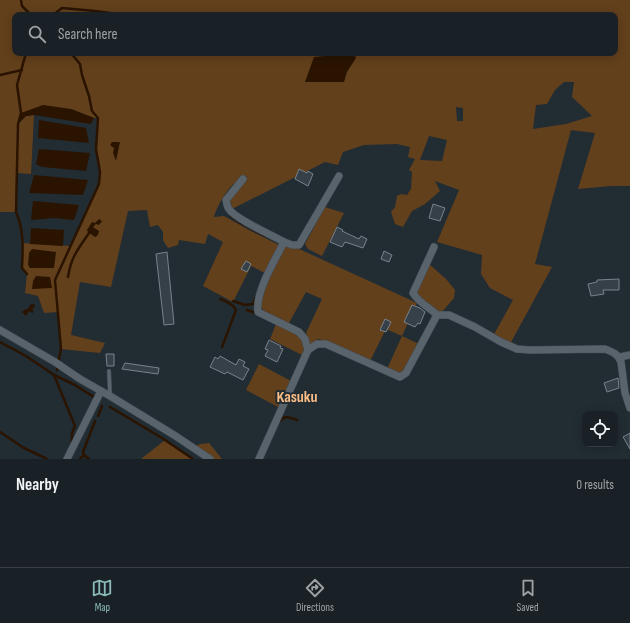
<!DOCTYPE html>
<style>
:root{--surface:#1a2126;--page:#23292e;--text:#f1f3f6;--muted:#9fa3a7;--line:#383e43;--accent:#8bbbb9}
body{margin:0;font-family:"Sofia Sans Condensed",sans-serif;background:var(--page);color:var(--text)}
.controls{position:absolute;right:12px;bottom:12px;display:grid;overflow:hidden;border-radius:8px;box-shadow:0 2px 10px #0003}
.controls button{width:36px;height:36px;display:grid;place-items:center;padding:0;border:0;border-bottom:1px solid var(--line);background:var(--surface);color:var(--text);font:20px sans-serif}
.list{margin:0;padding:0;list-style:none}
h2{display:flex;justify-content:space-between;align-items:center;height:52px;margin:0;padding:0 16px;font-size:17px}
h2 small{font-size:13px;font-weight:400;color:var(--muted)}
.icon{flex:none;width:22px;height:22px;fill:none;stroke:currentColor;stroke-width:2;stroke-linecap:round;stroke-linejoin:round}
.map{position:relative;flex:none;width:630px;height:459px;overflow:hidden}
.search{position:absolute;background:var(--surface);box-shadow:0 2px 10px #0003;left:12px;right:12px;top:12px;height:44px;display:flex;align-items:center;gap:10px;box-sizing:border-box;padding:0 14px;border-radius:8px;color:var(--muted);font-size:15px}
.sheet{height:108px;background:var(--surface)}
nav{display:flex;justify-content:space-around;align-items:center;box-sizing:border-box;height:56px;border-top:1px solid var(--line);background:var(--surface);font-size:11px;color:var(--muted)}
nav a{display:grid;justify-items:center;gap:2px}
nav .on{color:var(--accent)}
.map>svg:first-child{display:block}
.green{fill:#63401c;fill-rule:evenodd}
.water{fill:#2a1400}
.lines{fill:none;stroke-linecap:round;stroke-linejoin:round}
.stream{stroke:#2a1400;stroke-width:2.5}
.building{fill:#364048;stroke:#78838c}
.lane-casing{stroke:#414a50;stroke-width:4.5}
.street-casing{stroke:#414a50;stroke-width:8}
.lane{stroke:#58636c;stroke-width:3.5}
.street{stroke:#58636c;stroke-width:7}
.labels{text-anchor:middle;stroke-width:4;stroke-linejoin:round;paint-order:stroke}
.quarter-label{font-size:16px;font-weight:bold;fill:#f9bd85;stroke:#222c33}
</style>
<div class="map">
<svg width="630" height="459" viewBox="0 0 630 459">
<rect width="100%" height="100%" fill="#222c33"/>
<g class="green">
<path d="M0 0H630V186H611L578 189 595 133 571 130 535 264 552 267 510 344 493 336 513 300 490 288 481 274 482 255 437 242 459 190 435 181 440 191 425 204 412 211 403 227 395 224 391 212 395 207 397 196 401 194 407 195 411 189 412 172 409 170 415 159 408 157 410 147 397 144 364 145 343 152 338 165 325 162 232 209 230 199 247 176C232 179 218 203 214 217L224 216 249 230 279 245 265 273 251 266 233 302 203 286 223 242 208 234 205 244 179 240 178 245 168 248 163 240V232L158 225 150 227 147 210 128 211 111 287 80 282 71 335 105 343 100 353 61 349 58 312 44 313 38 296 25 293 27 274 22 268V243L71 246 99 184 100 172 96 149 98 118H94L71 109 21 113 19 123 26 116 34 115 31 174 17 173 16 212H0ZM15 15H615V53H15ZM564 82H574L572 97 592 116 566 124 533 129 536 105 547 104 555 90ZM456 107 463 108V121H457ZM429 136 447 140 442 161 420 160Z"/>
<path d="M325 207 344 213 322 256 308 249 305 244Z"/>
<path d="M284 247H289L297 248 417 303 402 336 419 344 406 371 398 374 387 369 402 336 386 329 370 361 327 341 318 339 310 345 306 333 322 299 306 292 289 323 263 310 260 305 262 294Z"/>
<path d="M429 264 446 279 455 290 454 298 442 312H436L416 293Z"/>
<path d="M276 324C291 331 311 336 302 355L270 339Z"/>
<path d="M259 364 291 381 280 408 246 390Z"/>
<path d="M165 440 193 459H141Z"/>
<path d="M209 443 222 459H205L190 449 200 444Z"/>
</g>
<g class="water">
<path d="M354 53 356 58 347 72 344 82H305L314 57Z"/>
<path d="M43 105 71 109 94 118 91 124 34 115 26 116 18 124 21 113Z"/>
<path d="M39 120 86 128 89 143 38 138Z"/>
<path d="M112 142H120L116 161 113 153 114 148 110 145Z"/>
<path d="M39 149 90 153 86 171 42 167 36 164Z"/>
<path d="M34 175 88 180 83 195 29 193Z"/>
<path d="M33 201 79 205 74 220 54 218 31 220Z"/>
<path d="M99 219 102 221 99 225 96 224 93 227 99 231 98 235 95 237 88 232 87 230 92 222 95 223Z"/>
<path d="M31 228 64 230 63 246 30 244Z"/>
<path d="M32 249 56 252 54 268H30L28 265 29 253Z"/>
<path d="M36 276 50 277 52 288 32 289 33 281Z"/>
<path d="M31 304H34L35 307 32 309 34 312 32 313 29 311 26 316 22 312 26 309 27 310Z"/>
</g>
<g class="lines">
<g class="stream">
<path d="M21 0 22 6 31 15"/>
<path d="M53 15 62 8 95 11 124 15"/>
<path d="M26 53 17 85 21 113 18 124 16 212C24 230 23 249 22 268L27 274"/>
<path d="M0 75 22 70"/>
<path d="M231 216 239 222 265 236"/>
<path d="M68 277C71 257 78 249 89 233"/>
<path d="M220 299C226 301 233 304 236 310L222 347"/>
<path d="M233 301 245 305 253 304 257 295"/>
<path d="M247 310 258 314"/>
<path d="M0 342 26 356 54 375 75 426 72 433V444"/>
<path d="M57 370 61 349 55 280 99 184 100 172 96 149 98 118 92 111 89 96 82 75 80 64 71 53"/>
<path d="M54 375 75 385 97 399"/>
<path d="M110 407 162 438 193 459"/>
<path d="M98 416 102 406"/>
<path d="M279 422C284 415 289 417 297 420"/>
<path d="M0 432 24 448 47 459"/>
<path d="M84 455 89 459"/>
<path d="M80 459 84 455 83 452 95 421"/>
</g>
</g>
<g class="building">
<path d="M299 169 307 173 308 171 313 174 308 186 295 179Z"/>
<path d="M433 204 445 208 440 221 429 218Z"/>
<path d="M337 227 343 230 342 231 359 239 361 236 367 239 363 248 345 242 342 247 330 242Z"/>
<path d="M384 251 392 255 389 262 381 259Z"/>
<path d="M167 252 174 324 164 325 156 254Z"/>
<path d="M246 261 251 264 247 272 241 269Z"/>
<path d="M619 279V290H603L604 294 591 296 588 284 597 282V280Z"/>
<path d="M412 305 420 308 425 312 420 324 418 323 415 327 404 322Z"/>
<path d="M385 319 391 322 386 332 380 330Z"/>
<path d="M269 340 281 346 280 348 283 349 277 362 265 356 268 350 265 349Z"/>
<path d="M106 354H114V366H107Z"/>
<path d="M220 356 236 365 239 359 245 362 243 366 249 369 243 380 227 372 225 374 210 367 215 357 218 359Z"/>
<path d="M125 363 159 368 158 374 122 369Z"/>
<path d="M618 378 619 388 607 392 604 383Z"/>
<path d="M630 433V449L623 437Z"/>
</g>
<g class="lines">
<g class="lane-casing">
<path id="lane" d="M109 371 110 396"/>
</g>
<g class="street-casing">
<g id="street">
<path d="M243 179 226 200C227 203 227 207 229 209 235 219 272 235 284 242"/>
<path d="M437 315H449L475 327 501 342 517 349 530 350 605 349C613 352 618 354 621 362L625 393 630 408"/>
<path d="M0 330 55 362 80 379 110 396 174 435 210 459"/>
<path d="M308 350 305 339 299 332 258 312C255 292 275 260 284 242L292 245H299L339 176"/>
<path d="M620 357 630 355"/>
<path d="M67 459 101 391"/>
<path d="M259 459 308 350 317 344H326L400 377 406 373 437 315C429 307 419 303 413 293L434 247"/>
</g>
</g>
<use href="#lane" class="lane"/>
<use href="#street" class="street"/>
</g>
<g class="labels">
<g class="quarter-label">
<text x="297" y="402">Kasuku</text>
</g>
</g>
</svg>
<div class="controls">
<button><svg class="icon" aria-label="locate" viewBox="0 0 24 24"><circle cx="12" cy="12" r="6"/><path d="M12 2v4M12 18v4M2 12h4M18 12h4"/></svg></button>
</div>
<div class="search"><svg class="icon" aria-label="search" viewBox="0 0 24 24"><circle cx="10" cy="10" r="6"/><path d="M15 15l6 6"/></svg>Search here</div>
</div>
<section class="sheet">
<h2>Nearby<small>0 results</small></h2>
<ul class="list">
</ul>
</section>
<nav>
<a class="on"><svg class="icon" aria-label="map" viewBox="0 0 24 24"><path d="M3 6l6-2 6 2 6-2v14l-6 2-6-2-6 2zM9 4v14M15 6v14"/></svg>Map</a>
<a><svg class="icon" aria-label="directions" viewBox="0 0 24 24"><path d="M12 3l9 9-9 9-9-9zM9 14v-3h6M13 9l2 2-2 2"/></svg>Directions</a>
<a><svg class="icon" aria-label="saved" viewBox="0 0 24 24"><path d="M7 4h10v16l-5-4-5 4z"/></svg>Saved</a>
</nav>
